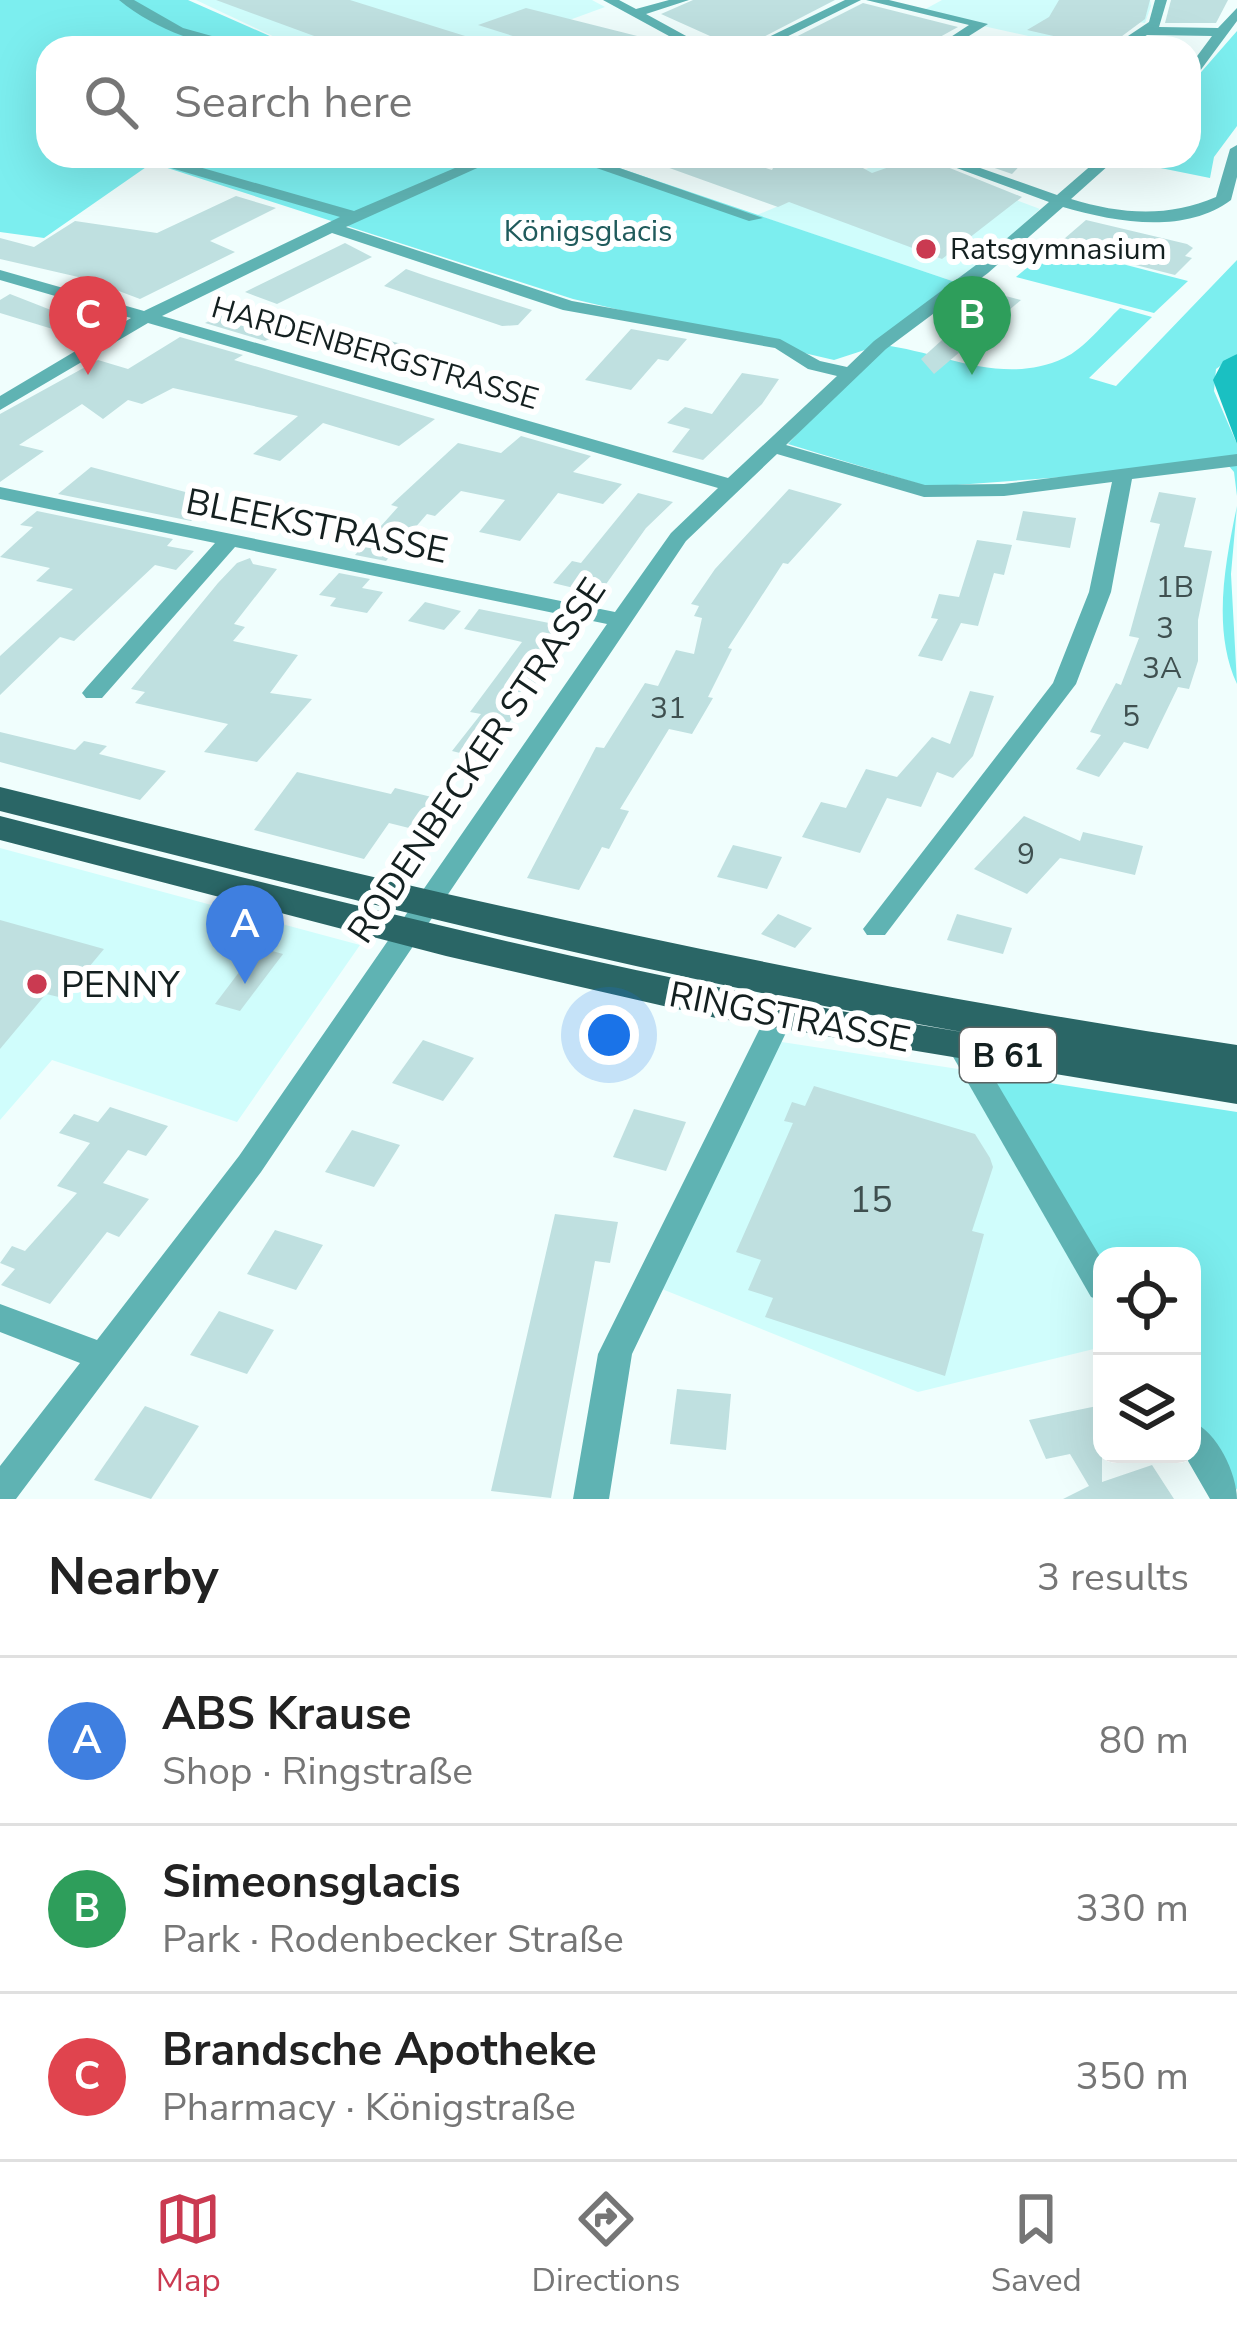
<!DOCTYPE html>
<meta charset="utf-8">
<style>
:root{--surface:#fff;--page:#f6f6f6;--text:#222;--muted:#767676;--line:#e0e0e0;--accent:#ca3a51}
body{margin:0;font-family:"Nunito Sans",sans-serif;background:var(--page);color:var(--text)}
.controls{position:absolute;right:36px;bottom:36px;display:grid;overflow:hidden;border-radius:24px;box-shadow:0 12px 48px #0002}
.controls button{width:108px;height:108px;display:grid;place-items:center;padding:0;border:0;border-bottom:3px solid var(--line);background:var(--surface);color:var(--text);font:60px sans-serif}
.you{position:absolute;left:609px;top:1035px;width:42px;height:42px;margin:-30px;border:9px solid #fff;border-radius:50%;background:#1a73e8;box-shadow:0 0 0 18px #1a73e833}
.badge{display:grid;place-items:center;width:78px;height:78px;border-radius:50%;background:var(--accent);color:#fff;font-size:39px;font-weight:700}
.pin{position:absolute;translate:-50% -99px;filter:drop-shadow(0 3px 6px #0008)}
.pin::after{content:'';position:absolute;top:63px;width:42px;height:36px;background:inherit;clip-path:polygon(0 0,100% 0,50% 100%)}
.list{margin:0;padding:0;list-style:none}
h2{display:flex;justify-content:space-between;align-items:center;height:156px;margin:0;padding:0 48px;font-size:51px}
h2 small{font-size:39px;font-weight:400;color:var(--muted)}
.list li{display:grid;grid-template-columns:78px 1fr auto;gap:36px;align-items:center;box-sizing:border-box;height:168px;padding:0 48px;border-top:3px solid var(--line)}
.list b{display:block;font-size:45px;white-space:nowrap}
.list p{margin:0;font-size:39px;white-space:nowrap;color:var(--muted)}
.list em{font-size:39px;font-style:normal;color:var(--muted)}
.icon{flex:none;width:66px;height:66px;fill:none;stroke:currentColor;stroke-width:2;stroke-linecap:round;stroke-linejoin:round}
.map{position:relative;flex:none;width:1237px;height:1499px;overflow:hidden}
.search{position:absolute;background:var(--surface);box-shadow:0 12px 48px #0002;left:36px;right:36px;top:36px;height:132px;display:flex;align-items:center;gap:30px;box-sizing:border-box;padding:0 42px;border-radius:36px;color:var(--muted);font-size:45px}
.sheet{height:660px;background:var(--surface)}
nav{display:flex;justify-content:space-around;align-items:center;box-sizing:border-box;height:168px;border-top:3px solid var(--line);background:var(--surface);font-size:33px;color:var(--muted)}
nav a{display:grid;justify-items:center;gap:6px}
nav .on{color:var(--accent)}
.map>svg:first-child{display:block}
.built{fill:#d0fdfc}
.green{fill:#7ceeef}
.water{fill:#1ac0c2}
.building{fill:#bfe0e0}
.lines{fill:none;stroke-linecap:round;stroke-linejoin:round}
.street{fill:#5fb3b3;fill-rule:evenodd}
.primary{fill:#2a6666;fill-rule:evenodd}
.poi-dot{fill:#ca3a51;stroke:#fff;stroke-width:4.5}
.labels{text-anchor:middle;stroke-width:12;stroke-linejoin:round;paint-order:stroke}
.far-park-label{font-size:30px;fill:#205b5c;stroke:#fff}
.far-poi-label{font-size:30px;fill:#142020;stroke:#fff;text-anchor:start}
.far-street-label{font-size:30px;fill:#142020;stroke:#fff}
.number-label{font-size:30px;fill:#3f5050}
.shield{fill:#fff;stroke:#5a6363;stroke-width:3}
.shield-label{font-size:33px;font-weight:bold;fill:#142020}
.street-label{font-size:36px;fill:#142020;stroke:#fff}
.poi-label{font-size:36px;fill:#142020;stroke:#fff;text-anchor:start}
.near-number-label{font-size:36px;fill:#3f5050}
</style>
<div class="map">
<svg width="1237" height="1499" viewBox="0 0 1237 1499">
<rect width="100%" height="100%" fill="#f0fefd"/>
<g class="built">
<path d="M196 0H592L605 7 493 48H298Z"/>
<path d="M942 0H1150L1151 6 1145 23 1090 15 1051 41 920 12Z"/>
<path d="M897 156 1040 209 958 283 757 215Z"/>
<path d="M0 848 360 945 237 1122 52 1060 0 1120Z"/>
<path d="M762 1039 978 1072 1102 1272V1347L918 1392 642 1281Z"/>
</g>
<g class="green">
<path d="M0 0H188L297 48H48V156H418L443 165 464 156H584L958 283 882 345C943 352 1002 387 1064 358 1084 349 1104 323 1120 308L1152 317 1089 378 1116 386 1237 260V354L1216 369 1214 391 1237 444V496L1234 472 1228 465 929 487 788 444 877 346 834 360 573 299 152 163 44 238 0 232Z"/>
<path d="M1237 31V126L1214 157 1210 178 1116 159 1189 156V86Z"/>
<path d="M1053 246 1188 281 1154 313 1016 277Z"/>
<path d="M1237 506 1231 574 1237 684C1212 630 1225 563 1237 506Z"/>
<path d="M978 1072 1237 1112V1490L1192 1418V1256H1102V1272Z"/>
</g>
<path class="water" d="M1237 354V444L1213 380 1223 361Z"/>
<g class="building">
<path d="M216 0H350L465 36 433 48H347Z"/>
<path d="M693 0H835L742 48H712L710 36 661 14Z"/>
<path d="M1059 0H1150L1145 19 1106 48H1071L1080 42 1027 30 1049 17Z"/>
<path d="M1171 0H1228L1216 23H1165Z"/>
<path d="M863 3 958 27 920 48H774Z"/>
<path d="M526 8 661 42 660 48H551L478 25Z"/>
<path d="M636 156H730L772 170 779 156H841L872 173 920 156 1022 197 942 259 789 202 778 207Z"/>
<path d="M960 156H1029L1012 174Z"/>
<path d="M236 196 276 208 210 241 235 252 140 299 87 279 0 259V238L34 247 75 221 157 233Z"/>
<path d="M1086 220 1187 244 1193 248 1185 256 1192 258 1175 275 1057 245Z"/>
<path d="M345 243 372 257 277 304 245 292Z"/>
<path d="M406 269 429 277 532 310 518 325 502 326 384 286Z"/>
<path d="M994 293 1021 300 934 374 921 359Z"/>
<path d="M10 294 74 319 69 334 0 313V300Z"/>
<path d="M241 305 299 325 265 341 205 323Z"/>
<path d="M631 329 687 339 668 361 658 359 631 390 585 380Z"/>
<path d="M366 335 402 344 380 363 341 354Z"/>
<path d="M180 337 243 355 234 360 435 419 399 446 323 423 280 461 253 454 298 416 173 388 142 404 128 400 103 419 82 404 19 445 44 451 0 482V414L98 360 128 369Z"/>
<path d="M742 373 779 379 762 404 703 460 672 452 690 429 667 423 685 407 712 414Z"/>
<path d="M521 436 591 456 573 472 622 484 603 504 558 493 520 541 479 532 505 500 461 491 435 516 427 514 386 561 355 555 398 507 391 505 458 443 501 453Z"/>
<path d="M91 467 208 498 202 504 207 505 191 521 58 494Z"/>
<path d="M789 489 842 504 788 564 783 563 728 648 732 649 708 697 713 698 692 734 669 729 620 809 629 811 609 849 602 847 579 890 527 878 596 747 604 748 645 683 658 686 676 650 694 654 702 618 694 616 699 606 691 604 715 569Z"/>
<path d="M1159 492 1196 498 1184 547 1212 551 1198 620V661L1189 689 1178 687 1148 749 1124 742 1099 777 1076 769 1101 735 1090 732 1116 683 1121 685 1139 638 1129 636 1160 524 1150 522Z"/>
<path d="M638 493 673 502 646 528 599 594 553 583 572 561 581 563Z"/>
<path d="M37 511 173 539 167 546 194 551 176 570 155 565 74 641 60 637 0 695V656L73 589 36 581 50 568 0 557 33 527 20 525Z"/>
<path d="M1023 511 1076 518 1070 548 1016 540Z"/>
<path d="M977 540 1012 545 1004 575 994 573 978 626 961 623 942 661 918 656 938 619 931 618 939 594 959 597Z"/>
<path d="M250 558 253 564 277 569 234 624 245 627 233 641 298 655 270 693 312 699 257 762 204 752 228 724 135 703 145 692 131 689 218 583 237 563Z"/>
<path d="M339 573 370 579 362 588 383 592 367 613 330 606 336 598 319 595Z"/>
<path d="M425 602 461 611 444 630 408 621Z"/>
<path d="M479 609 574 628 484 759 452 751 481 714 470 712 522 642 464 629Z"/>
<path d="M970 691 994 696 973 756 953 778 937 772 921 807 887 798 860 853 802 837 821 802 846 808 866 769 897 777 932 737 950 744Z"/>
<path d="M0 732 75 750 84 741 107 746 99 754 166 771 140 800 0 762Z"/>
<path d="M297 772 391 794 395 788 448 801 425 832 389 823 364 859 254 830Z"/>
<path d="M1024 816 1080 841 1083 832 1143 846 1135 875 1060 858 1027 894 974 869Z"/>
<path d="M733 845 782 857 767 889 717 877Z"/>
<path d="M778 914 812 928 795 948 761 934Z"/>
<path d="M957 914 1012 928 1003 954 947 940Z"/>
<path d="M0 920 104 949 63 998 46 994 0 1049Z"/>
<path d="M258 947 283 954 240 1011 215 1004Z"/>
<path d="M423 1040 474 1058 443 1101 392 1083Z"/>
<path d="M814 1086 975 1134 990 1158 993 1167 972 1231 984 1234 945 1376 765 1317 773 1298 748 1290 761 1260 736 1252 793 1123 784 1121 792 1102 805 1106Z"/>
<path d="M110 1107 168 1126 146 1156 128 1150 103 1183 149 1199 119 1237 107 1232 50 1304 1 1285 15 1269 0 1263 12 1246 25 1251 77 1193 57 1186 90 1143 59 1133 74 1114 98 1122Z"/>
<path d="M634 1109 686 1122 666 1171 613 1157Z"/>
<path d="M352 1130 400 1145 374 1187 325 1172Z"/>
<path d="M555 1214 618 1222 610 1263 595 1261 551 1498 491 1491Z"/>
<path d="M275 1230 323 1245 296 1290 247 1274Z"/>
<path d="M219 1311 274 1330 247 1374 190 1355Z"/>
<path d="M677 1389 731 1394 726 1450 670 1444Z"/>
<path d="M1102 1405V1482L1152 1465 1174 1499H1063L1089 1486 1070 1454 1046 1459 1029 1420Z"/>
<path d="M145 1406 199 1426 151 1499 94 1480Z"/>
</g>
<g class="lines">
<g class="street">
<path d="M119 0H134L183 28 255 48C205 48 157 31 119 0Z"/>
<path d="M603 0H619L636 9 669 0H689L646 14 708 48H691Z"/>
<path d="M845 0H861L764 48H746Z"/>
<path d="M866 0H889L988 24 950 48H934L969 25Z"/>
<path d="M1155 0H1167L1159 27 1218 28 1237 8V21L1194 79 1189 80V67L1212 36 1147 35 1126 48H1110L1149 22Z"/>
<path d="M1237 145V177L1231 200C1184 235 1115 222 1063 207L988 273 886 349 786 445 925 485 1004 484 1237 454V466L1132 479 1111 592 1076 684 885 935H867L863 929 1053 683 1089 592 1112 482 1004 496 924 497 777 454 686 541 261 1172 16 1499H0V1466L80 1363 0 1332V1304L97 1340 239 1156 607 624 235 547 102 698H86L82 693 86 688 215 543 0 499V487L615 612 671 533 718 488 148 323 0 410V396L131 318 0 280V270L144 311 340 217 171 168 172 156H188L185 163 354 211 483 156H504L346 227 572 301 780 339 820 361 847 367 874 341 976 265 1049 202 924 156H946L1057 195 1102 156H1119L1071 199C1120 214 1168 218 1216 197L1230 149ZM332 233 563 310 775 348 808 369 837 376 728 478 162 316Z"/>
<path d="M562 156H585L763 218 749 221Z"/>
<path d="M780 1006 790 1009 794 1016 632 1354 609 1499H573L598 1354 766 1016 770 1009Z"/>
<path d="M962 1038 972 1041 1102 1260V1301L1091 1297 948 1048 952 1041Z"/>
<path d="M1192 1422C1217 1431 1237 1474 1237 1499H1210L1184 1454H1192Z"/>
</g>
<path class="primary" d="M0 787C410 889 819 983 1237 1045V1104L716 1018 446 956 0 840V816C321 898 641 980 968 1033 642 975 321 892 0 811Z"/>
</g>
<g class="poi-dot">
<circle cx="926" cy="249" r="12"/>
<circle cx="37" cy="984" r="12"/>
</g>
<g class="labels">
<g class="far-park-label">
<text x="588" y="241">Königsglacis</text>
</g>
<g class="far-poi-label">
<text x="950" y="259">Ratsgymnasium</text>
</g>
<g class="far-street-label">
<text transform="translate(375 353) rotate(16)" y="10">HARDENBERGSTRASSE</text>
</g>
<g class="number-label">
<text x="1175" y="597">1B</text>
<text x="1165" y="638">3</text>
<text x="1162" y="678">3A</text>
<text x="668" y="718">31</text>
<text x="1131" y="726">5</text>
<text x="1026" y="864">9</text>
</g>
<rect class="shield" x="960" y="1028" width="96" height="54" rx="9"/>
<g class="shield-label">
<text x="1008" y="1067">B 61</text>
</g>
<g class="street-label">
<text transform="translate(317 525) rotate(11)" y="13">BLEEKSTRASSE</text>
<text transform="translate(476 760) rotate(-56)" y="13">RODENBECKER STRASSE</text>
<text transform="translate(790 1016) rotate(11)" y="13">RINGSTRASSE</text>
</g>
<g class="poi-label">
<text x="61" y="997">PENNY</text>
</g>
<g class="near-number-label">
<text x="871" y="1212">15</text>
</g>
</g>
</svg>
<div class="controls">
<button><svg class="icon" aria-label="locate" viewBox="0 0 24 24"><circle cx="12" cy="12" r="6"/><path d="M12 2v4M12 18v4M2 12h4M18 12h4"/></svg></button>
<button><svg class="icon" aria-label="layers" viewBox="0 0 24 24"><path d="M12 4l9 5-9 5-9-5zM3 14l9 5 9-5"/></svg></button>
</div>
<div class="you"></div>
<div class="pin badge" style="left:245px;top:984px;background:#3f7fe0">A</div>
<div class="pin badge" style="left:972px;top:375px;background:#2e9e5b">B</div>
<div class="pin badge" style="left:88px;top:375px;background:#e0444e">C</div>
<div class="search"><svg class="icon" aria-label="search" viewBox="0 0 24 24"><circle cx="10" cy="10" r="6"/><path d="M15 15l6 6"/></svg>Search here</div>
</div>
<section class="sheet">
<h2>Nearby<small>3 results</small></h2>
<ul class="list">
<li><span class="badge" style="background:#3f7fe0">A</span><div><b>ABS Krause</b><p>Shop · Ringstraße</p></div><em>80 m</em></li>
<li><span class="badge" style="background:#2e9e5b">B</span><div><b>Simeonsglacis</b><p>Park · Rodenbecker Straße</p></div><em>330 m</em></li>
<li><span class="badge" style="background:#e0444e">C</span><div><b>Brandsche Apotheke</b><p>Pharmacy · Königstraße</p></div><em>350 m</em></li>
</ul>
</section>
<nav>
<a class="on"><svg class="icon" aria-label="map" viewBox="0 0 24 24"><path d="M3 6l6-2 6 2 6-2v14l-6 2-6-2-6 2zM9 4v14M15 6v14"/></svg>Map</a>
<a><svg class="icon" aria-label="directions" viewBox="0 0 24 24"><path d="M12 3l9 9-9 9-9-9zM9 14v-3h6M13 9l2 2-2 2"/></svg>Directions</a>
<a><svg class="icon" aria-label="saved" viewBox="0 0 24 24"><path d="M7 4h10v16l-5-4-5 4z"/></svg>Saved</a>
</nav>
